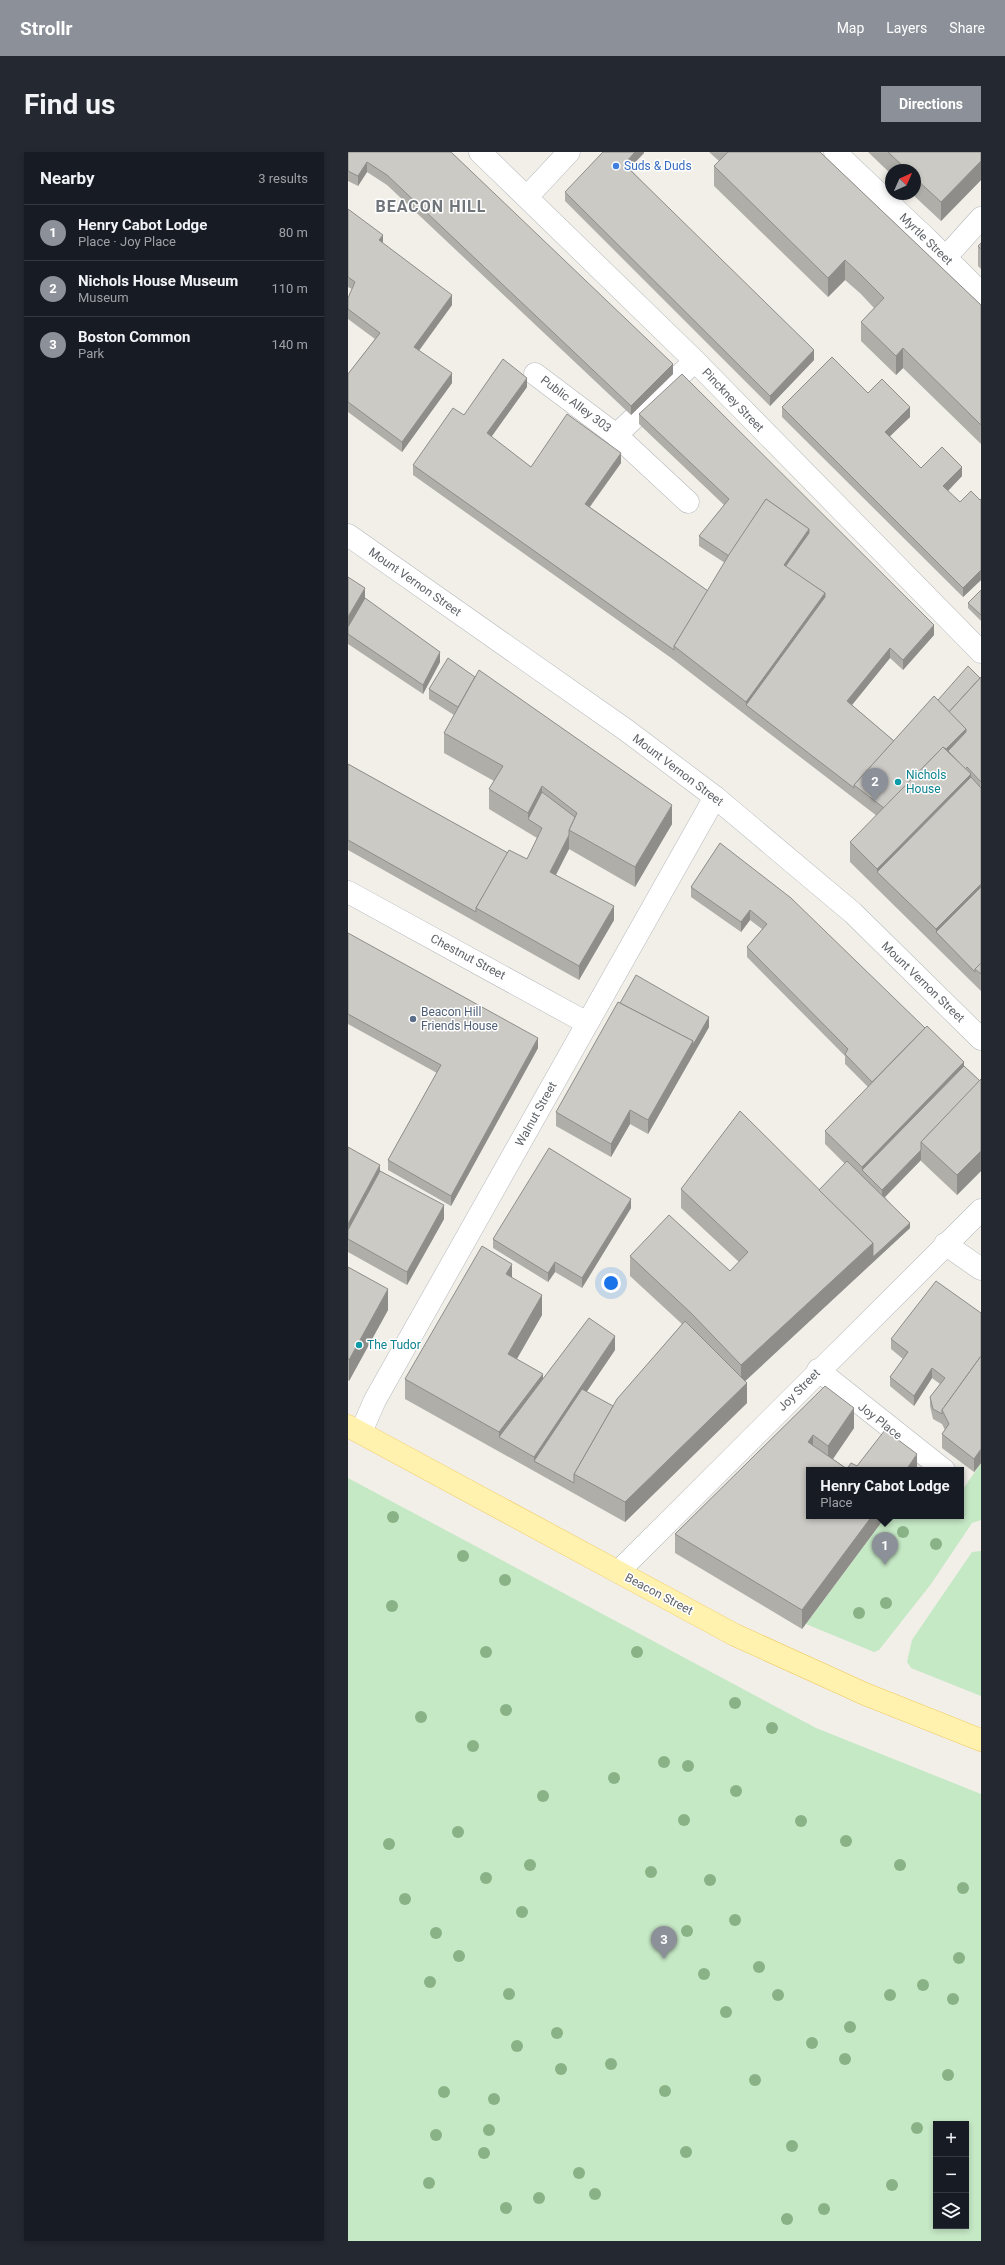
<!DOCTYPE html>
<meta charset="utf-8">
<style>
:root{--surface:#171b24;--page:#242831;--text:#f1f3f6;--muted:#9ea1a6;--line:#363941;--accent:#8c9099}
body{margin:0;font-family:Roboto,sans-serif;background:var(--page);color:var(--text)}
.controls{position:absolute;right:12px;bottom:12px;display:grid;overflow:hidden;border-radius:0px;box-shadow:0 2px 6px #0003}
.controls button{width:36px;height:36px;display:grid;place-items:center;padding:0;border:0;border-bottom:1px solid var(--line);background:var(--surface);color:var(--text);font:20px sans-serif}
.compass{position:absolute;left:537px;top:12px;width:36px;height:36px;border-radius:50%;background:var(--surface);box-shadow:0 2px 6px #0003;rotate:45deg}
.you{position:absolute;left:263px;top:1131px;width:14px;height:14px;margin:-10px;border:3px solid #fff;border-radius:50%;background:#1a73e8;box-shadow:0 0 0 6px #1a73e833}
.badge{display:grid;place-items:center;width:26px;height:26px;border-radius:50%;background:var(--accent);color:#fff;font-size:13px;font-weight:700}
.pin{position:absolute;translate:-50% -33px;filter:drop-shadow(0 1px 2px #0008)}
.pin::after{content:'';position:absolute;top:21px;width:14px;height:12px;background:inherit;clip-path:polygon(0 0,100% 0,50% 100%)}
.popup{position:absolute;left:458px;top:1315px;width:158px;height:52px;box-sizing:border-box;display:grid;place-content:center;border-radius:0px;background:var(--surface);filter:drop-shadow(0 1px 3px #0005);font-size:13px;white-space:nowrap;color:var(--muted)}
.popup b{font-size:15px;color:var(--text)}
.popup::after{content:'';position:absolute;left:50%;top:100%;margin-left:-8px;border:8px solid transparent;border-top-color:var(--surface)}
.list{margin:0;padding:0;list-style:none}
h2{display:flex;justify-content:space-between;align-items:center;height:52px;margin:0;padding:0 16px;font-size:17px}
h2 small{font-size:13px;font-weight:400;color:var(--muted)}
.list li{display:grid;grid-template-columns:26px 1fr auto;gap:12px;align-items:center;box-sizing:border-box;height:56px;padding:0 16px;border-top:1px solid var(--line)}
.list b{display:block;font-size:15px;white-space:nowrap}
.list p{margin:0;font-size:13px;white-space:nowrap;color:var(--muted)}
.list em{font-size:13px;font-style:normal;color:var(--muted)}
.icon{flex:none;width:22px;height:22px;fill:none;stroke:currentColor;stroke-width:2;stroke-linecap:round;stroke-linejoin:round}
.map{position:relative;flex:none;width:633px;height:2089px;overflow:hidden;border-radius:0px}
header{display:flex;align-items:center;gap:24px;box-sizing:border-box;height:56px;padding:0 20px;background:var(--accent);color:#fff}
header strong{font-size:19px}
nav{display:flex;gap:22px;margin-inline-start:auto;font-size:14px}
.intro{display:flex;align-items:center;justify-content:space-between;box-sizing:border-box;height:96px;padding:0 24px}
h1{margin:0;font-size:28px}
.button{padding:10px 18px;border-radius:0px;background:var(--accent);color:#fff;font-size:14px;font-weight:700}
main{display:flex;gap:24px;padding:0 24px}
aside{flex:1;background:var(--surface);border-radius:0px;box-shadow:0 2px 6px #0003}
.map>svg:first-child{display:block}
.green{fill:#c5e8c5;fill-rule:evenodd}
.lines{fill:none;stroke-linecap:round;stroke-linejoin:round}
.minor-casing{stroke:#b5b8bc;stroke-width:23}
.major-casing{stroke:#f2c960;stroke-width:23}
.minor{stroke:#fff;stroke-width:22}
.major{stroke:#fff2af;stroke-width:22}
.tree{fill:#89b387}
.wall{fill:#afaea9}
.shaded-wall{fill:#8f8d8a}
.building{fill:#cccac5;stroke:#8f8d8a}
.shop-dot{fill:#3f7fe0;stroke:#fff;stroke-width:1.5}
.culture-dot{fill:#0f9aa8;stroke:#fff;stroke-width:1.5}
.service-dot{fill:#5c6f8a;stroke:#fff;stroke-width:1.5}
.labels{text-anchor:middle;stroke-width:3;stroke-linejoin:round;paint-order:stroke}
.shop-label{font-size:12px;fill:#366cbe;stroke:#fff;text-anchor:start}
.street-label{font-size:12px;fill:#5f6368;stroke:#fff}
.culture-label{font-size:12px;fill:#0d838f;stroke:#fff;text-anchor:start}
.service-label{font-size:12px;fill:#4e5e75;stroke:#fff;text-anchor:start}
.district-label{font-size:16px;font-weight:bold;letter-spacing:1px;fill:#70757a;stroke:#fff}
</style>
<header>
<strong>Strollr</strong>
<nav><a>Map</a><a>Layers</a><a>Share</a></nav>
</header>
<div class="intro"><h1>Find us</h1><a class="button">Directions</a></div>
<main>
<aside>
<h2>Nearby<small>3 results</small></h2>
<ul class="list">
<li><span class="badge">1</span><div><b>Henry Cabot Lodge</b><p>Place · Joy Place</p></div><em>80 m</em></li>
<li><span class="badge">2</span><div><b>Nichols House Museum</b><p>Museum</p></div><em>110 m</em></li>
<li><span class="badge">3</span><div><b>Boston Common</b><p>Park</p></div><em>140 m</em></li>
</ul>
</aside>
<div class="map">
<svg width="633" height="2089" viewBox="0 0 633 2089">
<rect width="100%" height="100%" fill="#f1efe8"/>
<g class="green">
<path d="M633 1311V1368L624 1371 583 1432 531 1498 526 1500 458 1472 538 1364H613V1340Z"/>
<path d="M0 1326 468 1576 633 1642V2089H0ZM588 1972H618V2074H588Z"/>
<path d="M633 1399V1544L563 1516 559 1510 564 1488 624 1400Z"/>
</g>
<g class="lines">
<g class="minor-casing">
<g id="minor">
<path d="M132 0 347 209 633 500"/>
<path d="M487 0 579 87 633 141"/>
<path d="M179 45 221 0"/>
<path d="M598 105 633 66"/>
<path d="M187 222 268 283 347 209"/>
<path d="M268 283 340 350"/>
<path d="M0 383 278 578 367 645 505 761 633 887"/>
<path d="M0 740 239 871"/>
<path d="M597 1092 633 1117"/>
<path d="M470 1218 596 1318"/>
<path d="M13 1280 27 1248 367 645"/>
<path d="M270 1420 633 1058"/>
</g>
</g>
<g class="major-casing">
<path id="major" d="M0 1274 387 1483 517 1542 633 1588"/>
</g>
<use href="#minor" class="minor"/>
<use href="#major" class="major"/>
</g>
<g class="tree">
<circle cx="45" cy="1365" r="6"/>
<circle cx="555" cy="1380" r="6"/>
<circle cx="588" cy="1392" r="6"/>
<circle cx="115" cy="1404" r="6"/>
<circle cx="157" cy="1428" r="6"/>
<circle cx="538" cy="1451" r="6"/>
<circle cx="44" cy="1454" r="6"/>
<circle cx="511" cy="1461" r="6"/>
<circle cx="138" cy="1500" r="6"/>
<circle cx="289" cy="1500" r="6"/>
<circle cx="387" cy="1551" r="6"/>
<circle cx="158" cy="1558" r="6"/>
<circle cx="73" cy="1565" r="6"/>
<circle cx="424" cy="1576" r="6"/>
<circle cx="125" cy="1594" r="6"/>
<circle cx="316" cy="1610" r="6"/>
<circle cx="340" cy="1614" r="6"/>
<circle cx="266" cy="1626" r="6"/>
<circle cx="388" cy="1639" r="6"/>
<circle cx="195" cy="1644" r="6"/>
<circle cx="336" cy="1668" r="6"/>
<circle cx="453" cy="1669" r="6"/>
<circle cx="110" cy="1680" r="6"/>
<circle cx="498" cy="1689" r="6"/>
<circle cx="41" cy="1692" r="6"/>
<circle cx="182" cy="1713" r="6"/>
<circle cx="552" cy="1713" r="6"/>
<circle cx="303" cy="1720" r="6"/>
<circle cx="138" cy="1726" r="6"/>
<circle cx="362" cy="1728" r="6"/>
<circle cx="615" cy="1736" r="6"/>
<circle cx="57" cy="1747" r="6"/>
<circle cx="174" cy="1760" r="6"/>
<circle cx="387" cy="1768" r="6"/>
<circle cx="339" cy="1779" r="6"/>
<circle cx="88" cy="1781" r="6"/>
<circle cx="111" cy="1804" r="6"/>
<circle cx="611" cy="1806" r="6"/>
<circle cx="411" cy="1815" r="6"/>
<circle cx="356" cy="1822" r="6"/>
<circle cx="82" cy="1830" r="6"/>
<circle cx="575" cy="1833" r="6"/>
<circle cx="161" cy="1842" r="6"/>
<circle cx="430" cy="1843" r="6"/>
<circle cx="542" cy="1843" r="6"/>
<circle cx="605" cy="1847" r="6"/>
<circle cx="378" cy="1860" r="6"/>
<circle cx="502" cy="1875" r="6"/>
<circle cx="209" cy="1881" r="6"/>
<circle cx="464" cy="1891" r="6"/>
<circle cx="169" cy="1894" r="6"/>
<circle cx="497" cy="1907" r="6"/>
<circle cx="263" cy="1912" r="6"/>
<circle cx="213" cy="1917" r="6"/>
<circle cx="600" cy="1923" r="6"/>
<circle cx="407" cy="1928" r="6"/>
<circle cx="317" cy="1939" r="6"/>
<circle cx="96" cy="1940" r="6"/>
<circle cx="146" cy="1947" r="6"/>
<circle cx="569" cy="1976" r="6"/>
<circle cx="141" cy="1978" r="6"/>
<circle cx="88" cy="1983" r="6"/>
<circle cx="444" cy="1994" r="6"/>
<circle cx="338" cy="2000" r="6"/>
<circle cx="136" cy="2001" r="6"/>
<circle cx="231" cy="2021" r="6"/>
<circle cx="81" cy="2031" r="6"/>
<circle cx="544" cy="2033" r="6"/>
<circle cx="247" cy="2042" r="6"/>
<circle cx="191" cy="2046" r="6"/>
<circle cx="158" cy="2056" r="6"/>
<circle cx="476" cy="2057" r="6"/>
<circle cx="439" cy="2067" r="6"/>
</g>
<g class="wall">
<path d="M0 0H103L325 222 283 263 39 33 19 20 10 34 0 29Z"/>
<path d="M296 0V1L281 16 466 208 422 254 217 49V40Z"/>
<path d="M361 0H472L633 153V292L555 216 548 223 513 189V170L526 156 513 142 497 128 480 145 366 34V14L371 9Z"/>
<path d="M520 0H633V28L593 69 564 42H567V18H543V22Z"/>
<path d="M0 57 35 91 104 153 71 199 104 231 54 300 0 260V222L27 187 0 167V146L4 137 0 135Z"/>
<path d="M633 91V117L630 114V94Z"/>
<path d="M179 235 143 285 183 315 273 311 242 355 360 439 377 411 351 394V384L376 353 291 272V262L586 483 555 518 542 506 504 553 546 589 590 548 633 525V839L502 710V690L529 664 326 508 65 323V313L116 263Z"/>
<path d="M520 241 562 265 542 284 573 316 614 324 600 339 612 350 633 347V428L615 445 434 265V255Z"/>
<path d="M0 425 17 446 92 510 75 542 0 492Z"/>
<path d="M633 438V469L620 456V451Z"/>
<path d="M81 537 324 672 287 735 221 697 208 723 266 768 231 828 0 698V612L160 701 179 707 189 686 141 657V637L146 629 96 601V581L106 563 81 547Z"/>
<path d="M372 691 616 914 632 929 633 927V1019L609 1043 573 1009V1008L537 1045 562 1076 396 1229 399 1251 277 1370 57 1247V1227L164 1126 194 1163 169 1207 195 1227 267 1198 238 1240 265 1254 334 1172 282 1124V1104L382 1119 391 1110 333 1056V1037L471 1038 497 1012 477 992V979L520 935 497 912V904L399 805V795L414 777 402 768 393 780 343 745V735Z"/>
<path d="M0 781 190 896 103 1054 40 1018V1008L89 921 0 872Z"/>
<path d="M272 851 361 875 300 982 282 972 263 1005 208 974V960Z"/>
<path d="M0 995 96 1067 59 1133 0 1100Z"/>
<path d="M283 1056 234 1136 207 1120 200 1130 145 1096V1087Z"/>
<path d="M0 1115 40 1158 1 1229 0 1228Z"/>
<path d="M633 1161V1311L626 1320 594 1296V1282L597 1278 594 1272 585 1267 582 1254V1245L592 1232 584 1226 566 1254 542 1234V1225L555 1207 543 1197V1187Z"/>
<path d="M477 1234 506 1276 485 1307 499 1317 509 1314 569 1318 461 1364H538L454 1477 327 1401V1382Z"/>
</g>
<g class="shaded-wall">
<path d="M287 0H296V1L276 22V12Z"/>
<path d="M633 9V28L593 69V50Z"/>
<path d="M19 10V20L10 34V24Z"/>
<path d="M35 83V93L31 88Z"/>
<path d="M497 108V128L480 145V126Z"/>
<path d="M104 143V153L66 205V195Z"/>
<path d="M555 196V216L548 223V204Z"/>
<path d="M466 198V208L422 254V244Z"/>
<path d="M325 212V222L283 263V254Z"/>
<path d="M104 221V231L54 300V290Z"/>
<path d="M179 226V235L139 291V281Z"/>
<path d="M562 255V265L537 289V280Z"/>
<path d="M273 301V311L237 361V352Z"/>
<path d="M614 315V324L595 344V334Z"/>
<path d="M461 377V391L440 420 436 413Z"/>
<path d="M633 418V428L615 445V436Z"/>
<path d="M17 436V456L0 482V465Z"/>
<path d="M477 441V455L398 553V550Z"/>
<path d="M586 473V483L555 518V508Z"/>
<path d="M542 496V506L499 559V549Z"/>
<path d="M92 500V510L75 542V533Z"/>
<path d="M618 577V590L539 658Z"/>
<path d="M623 622V641L529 720V737V717Z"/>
<path d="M194 634V654L180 667V661Z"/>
<path d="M324 653V672L287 735V715Z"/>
<path d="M221 683V697L202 734V720Z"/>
<path d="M633 732V749L588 780V777Z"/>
<path d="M266 754V768L231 828V814Z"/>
<path d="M402 758V768L393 780V770Z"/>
<path d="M361 865V875L300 982V968L345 889Z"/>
<path d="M190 886V896L103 1054V1044Z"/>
<path d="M616 910V923L514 1018V1028V1015Z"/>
<path d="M282 958V972L263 1005V992Z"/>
<path d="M573 998V1008L534 1048V1038Z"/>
<path d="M633 999V1019L609 1043V1023Z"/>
<path d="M32 1013V1032L0 1087V1072Z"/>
<path d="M283 1047V1056L234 1136V1126Z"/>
<path d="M96 1053V1067L59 1133V1120Z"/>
<path d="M562 1071V1076L393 1233V1213L525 1091Z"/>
<path d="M207 1110V1120L200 1130V1121Z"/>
<path d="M164 1112V1132L158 1122Z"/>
<path d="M40 1137V1158L1 1229V1208Z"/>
<path d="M194 1143V1163L160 1222V1202Z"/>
<path d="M267 1184V1198L190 1312 186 1309V1305Z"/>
<path d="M584 1216V1226L566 1254V1244Z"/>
<path d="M195 1222V1241L151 1285V1280Z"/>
<path d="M399 1231V1251L277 1370V1350Z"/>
<path d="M506 1256V1276L480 1314V1294Z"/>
<path d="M465 1283V1302L460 1290Z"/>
<path d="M633 1297V1311L626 1320V1307Z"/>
<path d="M569 1302V1318H558Z"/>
<path d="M524 1364H538L454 1477V1458Z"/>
</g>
<g class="building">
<path d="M0 0H103L325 212 283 254 39 23 19 10 10 24 0 19Z"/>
<path d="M255 0H287L276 12 466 198 422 244 217 40Z"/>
<path d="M380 0H472L633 153V273L555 196 548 204 513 170 536 146 513 123 497 108 480 126 366 14Z"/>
<path d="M540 0H633V9L593 50 567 26V18H559Z"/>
<path d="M0 57 35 83 31 88 104 143 66 195 104 221 54 290 0 250V222L32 181 0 157V146L7 130 0 125Z"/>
<path d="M633 91V97L630 94Z"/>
<path d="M484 205 520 241 534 227 562 255 537 280 573 316 594 295 614 315 595 334 612 350 623 339 632 348 633 347V418L615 436 434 255Z"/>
<path d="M155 207 179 226 139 281 183 315 219 262 273 301 237 352 360 439 326 494V498L65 313 105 256 116 263Z"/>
<path d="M334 222 586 473 555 508 542 496 499 549 546 589 506 633V636L398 553 477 445V441L437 415 461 381V377L418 347 381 404 351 384 381 347 291 262Z"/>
<path d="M418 347 461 377 436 413 477 441 398 550 326 494 382 401Z"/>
<path d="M0 425 17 436 0 465Z"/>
<path d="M633 438V463L620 451Z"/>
<path d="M17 446 92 500 75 533 0 482V475Z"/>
<path d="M100 506 127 525 110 555 81 537Z"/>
<path d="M620 514 632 526 601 560 590 548Z"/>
<path d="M131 518 324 653 287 715 221 678 229 661 194 634 180 661 141 637 155 614 96 581Z"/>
<path d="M633 525V630L619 615 617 617 600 599 618 580V577L601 560Z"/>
<path d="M586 544 618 577 598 597 595 595 536 656 506 633Z"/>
<path d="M595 595 623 622 529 717 502 690Z"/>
<path d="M0 612 160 701 128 756V760L0 688Z"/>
<path d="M623 625 633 636V732L588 777 529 720Z"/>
<path d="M194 640 227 665 221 678V683L202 720 266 754 231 814 128 756 161 698 179 707 194 676 180 667Z"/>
<path d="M372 691 443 746 577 876 524 930 497 902 500 897 399 795 419 772 402 758 393 770 343 735Z"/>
<path d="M633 735V811L627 817V820L588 780Z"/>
<path d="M0 781 190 886 103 1044 40 1008 93 913 0 862Z"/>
<path d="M633 811V822L627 817Z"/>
<path d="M288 823 361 865 345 893V889L272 851Z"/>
<path d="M270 850 345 889 300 968 282 958 263 992 208 960Z"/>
<path d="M579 874 616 910 514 1015 477 979Z"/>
<path d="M616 914 632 929 573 990V998L534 1038 514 1018Z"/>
<path d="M633 927V999L609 1023 573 990Z"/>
<path d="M392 959 525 1091 393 1213 343 1161 282 1104 321 1063 382 1119 400 1100 333 1037Z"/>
<path d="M0 995 32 1013 0 1072Z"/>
<path d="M201 996 283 1047 234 1126 207 1110 200 1121 145 1087Z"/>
<path d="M499 1009 562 1071 525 1105V1091L471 1038Z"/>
<path d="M32 1019 96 1053 59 1120 0 1087V1078Z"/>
<path d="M134 1094 164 1112 158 1122 194 1143 160 1202 195 1222 151 1280 57 1227Z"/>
<path d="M0 1115 40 1137 1 1208 0 1207Z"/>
<path d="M588 1129 633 1161V1204L594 1258V1262L585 1257 582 1245 597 1226 584 1216 566 1244 542 1225 560 1200 543 1187Z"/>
<path d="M241 1166 267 1184 186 1305 151 1285Z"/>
<path d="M337 1169 399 1231 277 1350 226 1322 269 1247Z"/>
<path d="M633 1204V1297L626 1307 594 1282 601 1272 594 1258Z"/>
<path d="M477 1234 506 1256 480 1294 465 1283 460 1290 499 1317 503 1311 509 1314 537 1278 569 1302 558 1318H461V1364H524L454 1458 327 1382Z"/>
<path d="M234 1237 265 1254 226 1322V1331L186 1309Z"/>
</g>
<circle class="shop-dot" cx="268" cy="14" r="4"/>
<g class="culture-dot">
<circle cx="550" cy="630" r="4"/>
<circle cx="11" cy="1193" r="4"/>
</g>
<circle class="service-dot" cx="65" cy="867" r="4"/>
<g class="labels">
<g class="shop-label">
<text x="276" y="18">Suds &amp; Duds</text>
</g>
<g class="street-label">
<text transform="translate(578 87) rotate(44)" y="4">Myrtle Street</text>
<text transform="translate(385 248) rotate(46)" y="4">Pinckney Street</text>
<text transform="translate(228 252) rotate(37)" y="4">Public Alley 303</text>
<text transform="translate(67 430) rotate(35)" y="4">Mount Vernon Street</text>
<text transform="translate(330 618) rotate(37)" y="4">Mount Vernon Street</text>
<text transform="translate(120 805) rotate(28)" y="4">Chestnut Street</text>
<text transform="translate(575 830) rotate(44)" y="4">Mount Vernon Street</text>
<text transform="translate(188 962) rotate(-61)" y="4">Walnut Street</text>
<text transform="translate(451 1238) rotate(-45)" y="4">Joy Street</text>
<text transform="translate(532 1269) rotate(38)" y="4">Joy Place</text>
<text transform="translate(311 1442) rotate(28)" y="4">Beacon Street</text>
</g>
<g class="culture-label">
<text x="558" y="627">Nichols<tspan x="558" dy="14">House</tspan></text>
<text x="19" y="1197">The Tudor</text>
</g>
<g class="service-label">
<text x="73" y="864">Beacon Hill<tspan x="73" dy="14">Friends House</tspan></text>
</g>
<g class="district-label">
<text x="83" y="60">BEACON HILL</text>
</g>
</g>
</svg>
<div class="controls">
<button>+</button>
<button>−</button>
<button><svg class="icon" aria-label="layers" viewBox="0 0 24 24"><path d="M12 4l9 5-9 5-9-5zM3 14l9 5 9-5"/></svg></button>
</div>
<svg class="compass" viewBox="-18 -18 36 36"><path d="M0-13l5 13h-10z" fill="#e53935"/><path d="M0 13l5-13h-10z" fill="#9ea1a6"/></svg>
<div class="you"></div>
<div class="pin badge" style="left:537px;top:1413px">1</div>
<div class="popup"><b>Henry Cabot Lodge</b>Place</div>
<div class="pin badge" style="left:527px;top:649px">2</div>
<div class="pin badge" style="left:316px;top:1807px">3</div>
</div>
</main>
